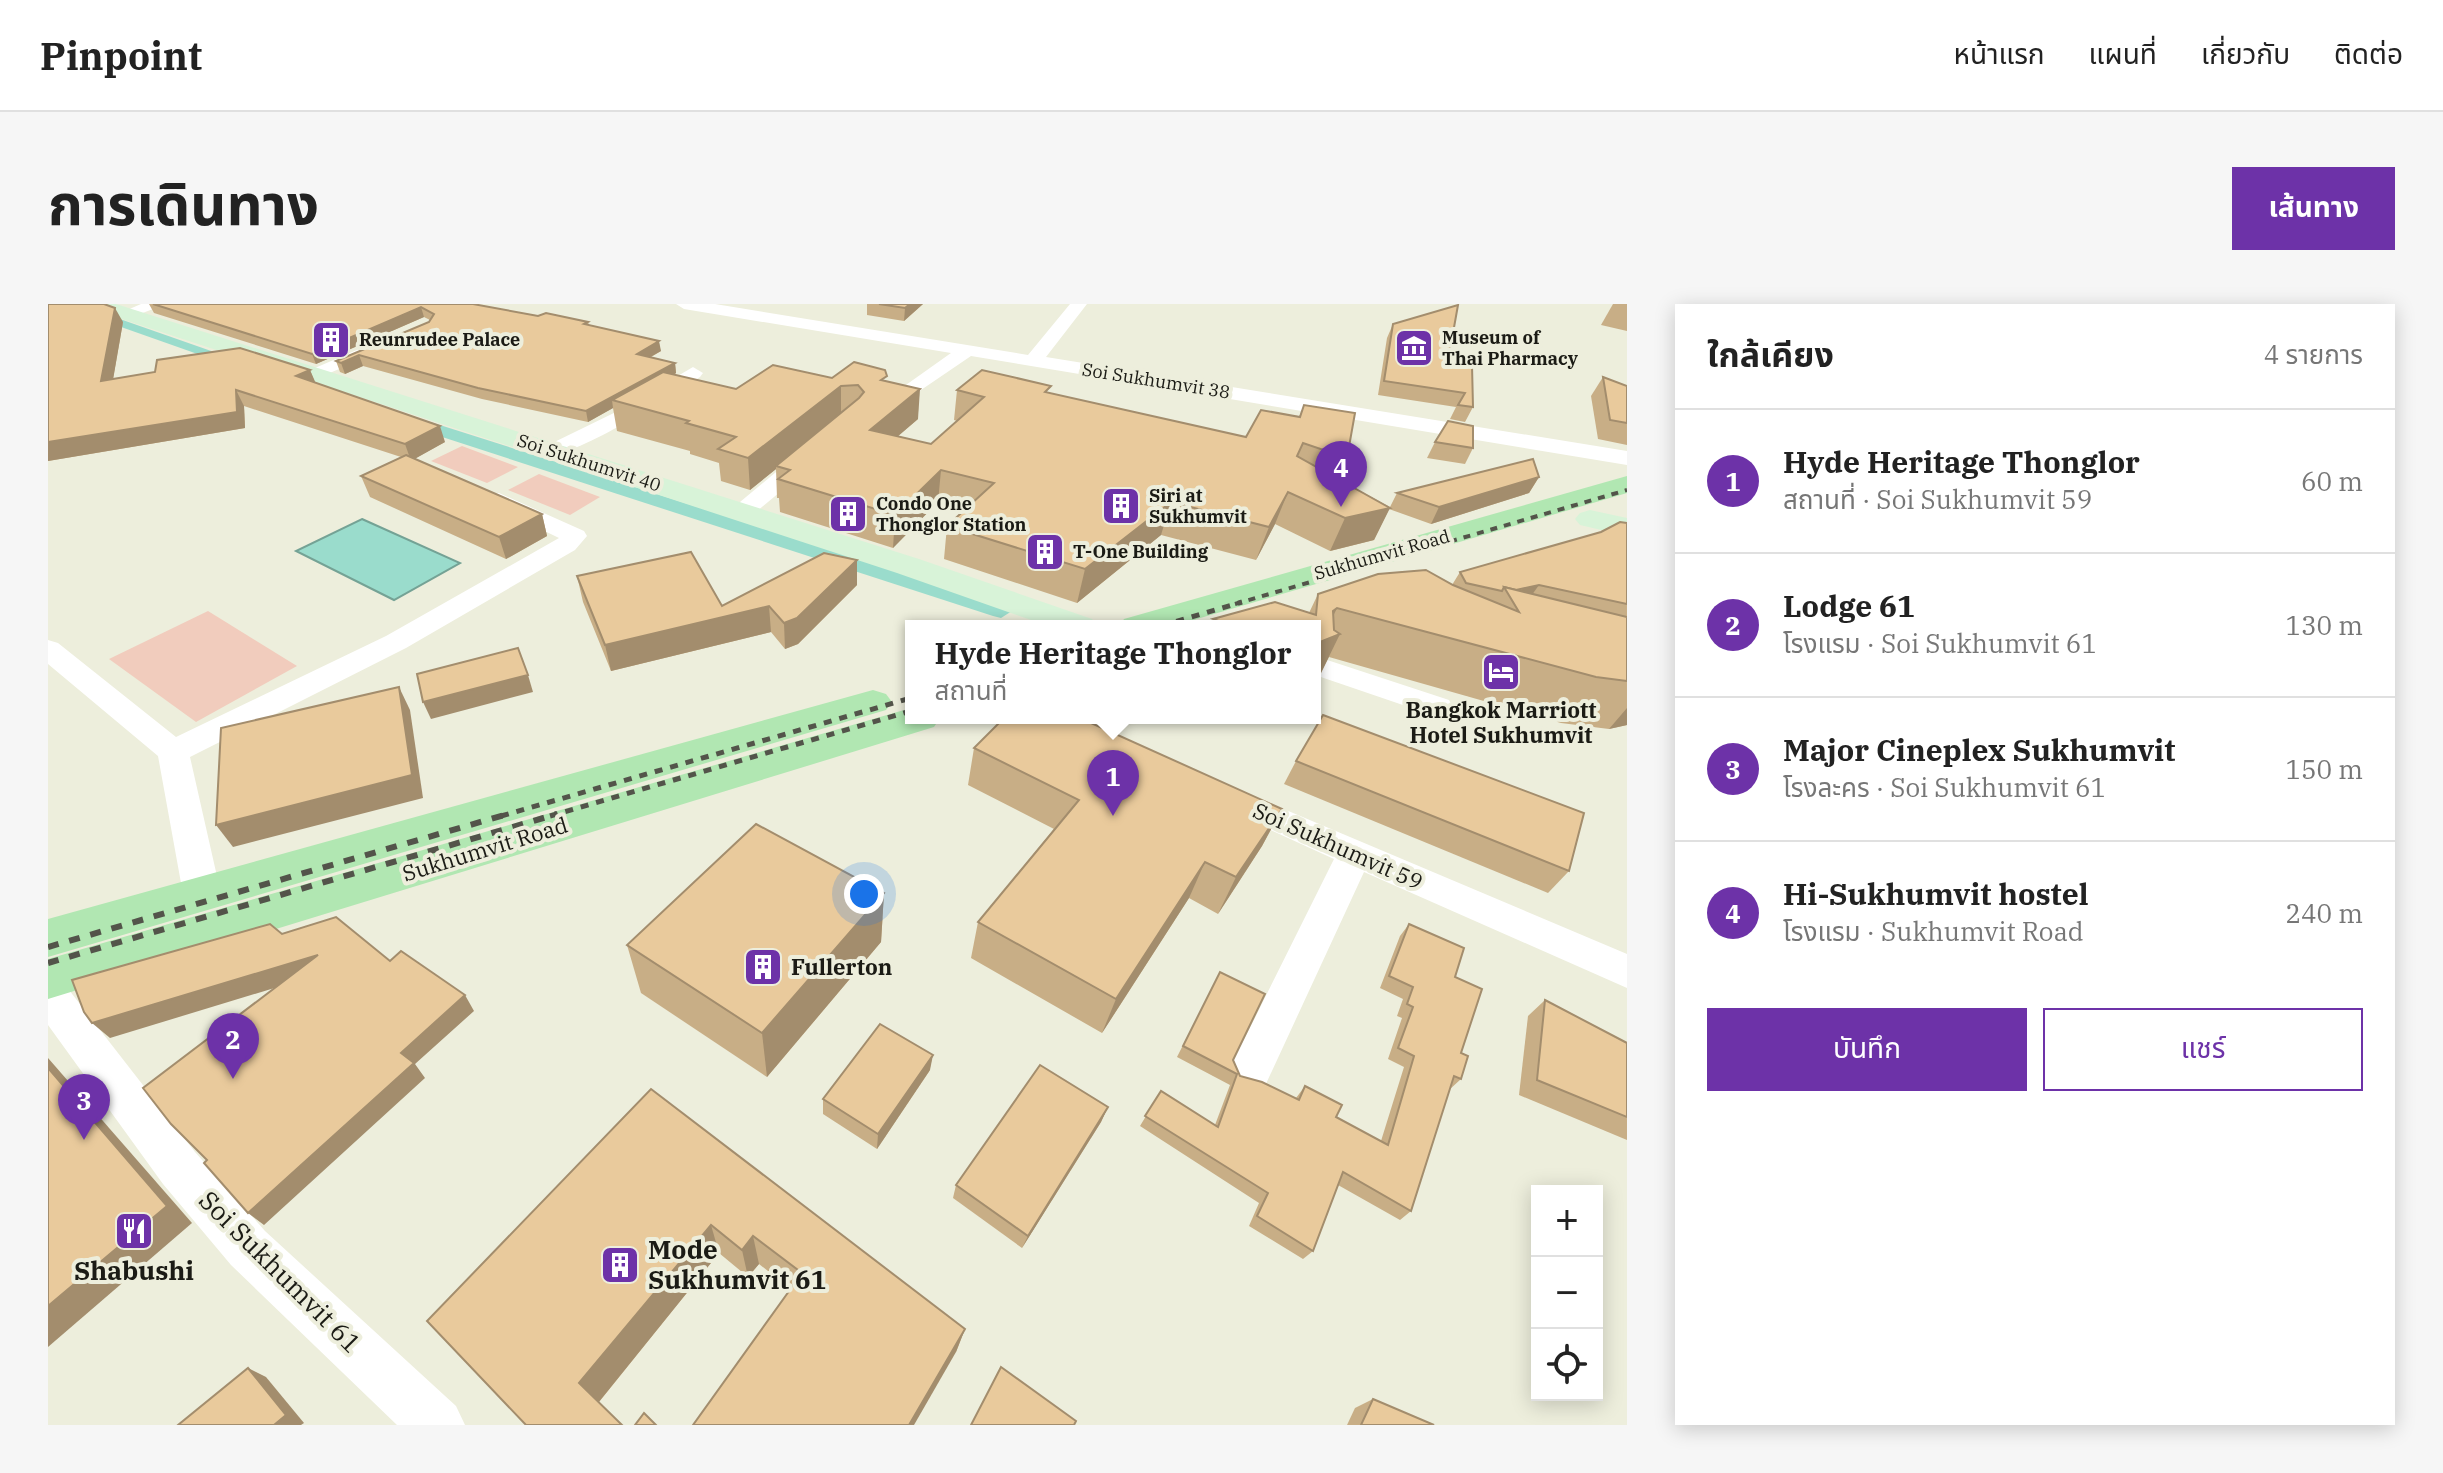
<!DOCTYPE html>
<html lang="th">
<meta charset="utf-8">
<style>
:root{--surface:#fff;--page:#f6f6f6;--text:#222;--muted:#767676;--line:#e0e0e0;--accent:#6d32a8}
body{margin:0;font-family:"IBM Plex Serif","Noto Sans Thai",serif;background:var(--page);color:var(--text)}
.controls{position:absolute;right:24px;bottom:24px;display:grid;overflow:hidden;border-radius:0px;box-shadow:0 4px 20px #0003}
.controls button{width:72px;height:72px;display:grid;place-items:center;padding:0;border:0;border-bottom:2px solid var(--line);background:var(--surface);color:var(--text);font:40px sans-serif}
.you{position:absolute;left:816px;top:590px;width:28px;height:28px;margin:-20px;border:6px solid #fff;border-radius:50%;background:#1a73e8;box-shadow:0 0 0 12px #1a73e833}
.badge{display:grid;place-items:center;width:52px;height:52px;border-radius:50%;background:var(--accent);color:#fff;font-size:26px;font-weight:700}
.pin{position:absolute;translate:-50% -66px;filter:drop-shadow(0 2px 4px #0008)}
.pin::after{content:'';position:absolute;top:42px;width:28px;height:24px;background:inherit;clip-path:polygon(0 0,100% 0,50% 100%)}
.popup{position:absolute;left:857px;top:316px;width:416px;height:104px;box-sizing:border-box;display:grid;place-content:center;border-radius:0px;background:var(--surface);filter:drop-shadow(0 2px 6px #0005);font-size:26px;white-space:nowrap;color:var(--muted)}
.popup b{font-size:30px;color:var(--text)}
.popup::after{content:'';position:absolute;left:50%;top:100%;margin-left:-16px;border:16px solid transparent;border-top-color:var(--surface)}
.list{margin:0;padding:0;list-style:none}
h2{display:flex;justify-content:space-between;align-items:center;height:104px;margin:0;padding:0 32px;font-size:34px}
h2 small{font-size:26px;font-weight:400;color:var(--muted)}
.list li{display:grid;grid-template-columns:52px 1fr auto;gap:24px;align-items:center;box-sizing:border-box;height:144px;padding:0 32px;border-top:2px solid var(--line)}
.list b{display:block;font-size:30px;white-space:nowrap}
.list p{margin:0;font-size:26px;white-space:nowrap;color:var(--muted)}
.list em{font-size:26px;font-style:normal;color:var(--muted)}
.actions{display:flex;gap:16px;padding:24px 32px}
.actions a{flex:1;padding:18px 0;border:2px solid var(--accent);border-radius:0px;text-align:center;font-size:28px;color:var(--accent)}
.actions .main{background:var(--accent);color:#fff}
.icon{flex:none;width:44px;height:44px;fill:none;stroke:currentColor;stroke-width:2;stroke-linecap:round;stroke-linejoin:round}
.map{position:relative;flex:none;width:1579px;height:1121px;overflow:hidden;border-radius:0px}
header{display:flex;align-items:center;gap:48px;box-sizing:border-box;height:112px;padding:0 40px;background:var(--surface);border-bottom:2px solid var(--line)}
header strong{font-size:38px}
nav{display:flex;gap:44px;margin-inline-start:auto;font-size:28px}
.intro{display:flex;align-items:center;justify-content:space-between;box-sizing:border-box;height:192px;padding:0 48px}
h1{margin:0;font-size:56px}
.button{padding:20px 36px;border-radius:0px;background:var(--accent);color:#fff;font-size:28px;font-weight:700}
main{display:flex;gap:48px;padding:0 48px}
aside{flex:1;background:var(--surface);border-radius:0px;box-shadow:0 4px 20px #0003}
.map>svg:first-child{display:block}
.green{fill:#f1ccbd}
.water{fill:#9adccc;stroke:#74a295;stroke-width:2}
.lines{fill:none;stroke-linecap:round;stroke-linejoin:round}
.canal{fill:#9adccc;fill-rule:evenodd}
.street{fill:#fff;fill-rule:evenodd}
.secondary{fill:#d8f3d8;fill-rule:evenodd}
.primary{fill:#b1e7b2;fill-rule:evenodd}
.rail-far2{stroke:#53544a;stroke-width:4;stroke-dasharray:7 7;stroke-linecap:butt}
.rail-far1{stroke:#53544a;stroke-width:5;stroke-dasharray:8 8;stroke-linecap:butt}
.rail{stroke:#53544a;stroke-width:6;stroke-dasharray:11 11;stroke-linecap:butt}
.wall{fill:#c8ae86}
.shaded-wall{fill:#a38d6d}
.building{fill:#e9ca9c;stroke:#a38d6d;stroke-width:2}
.labels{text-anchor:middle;stroke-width:8;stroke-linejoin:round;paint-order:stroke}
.far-poi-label{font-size:18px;font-weight:bold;fill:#1b1b15;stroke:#edeedc;text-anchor:start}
.far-street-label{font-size:18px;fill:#1b1b15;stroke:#edeedc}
.poi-label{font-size:22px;font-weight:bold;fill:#1b1b15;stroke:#edeedc}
.street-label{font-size:22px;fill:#1b1b15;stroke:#edeedc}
.near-poi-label{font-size:26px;font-weight:bold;fill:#1b1b15;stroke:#edeedc;text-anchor:start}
.near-street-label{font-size:26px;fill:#1b1b15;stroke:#edeedc}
</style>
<header>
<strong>Pinpoint</strong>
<nav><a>หน้าแรก</a><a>แผนที่</a><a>เกี่ยวกับ</a><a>ติดต่อ</a></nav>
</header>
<div class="intro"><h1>การเดินทาง</h1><a class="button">เส้นทาง</a></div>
<main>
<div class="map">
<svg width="1579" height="1121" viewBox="0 0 1579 1121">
<rect width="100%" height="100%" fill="#edeedc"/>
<g class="green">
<path d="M414 142 470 163 439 179 383 157Z"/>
<path d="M491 170 552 193 522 211 460 186Z"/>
<path d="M160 307 249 362 148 418 61 355Z"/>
</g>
<path class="water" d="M314 215 412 259 346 296 248 247Z"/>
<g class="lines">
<g class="canal">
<path d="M8 0H29L206 62 192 65Z"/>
<path d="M354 109 961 302 964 307 953 314 945 312 348 118 345 114Z"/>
</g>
<g class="street">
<path d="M93 0H118L79 15 70 10Z"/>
<path d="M628 0H667L980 51 1022 0H1039L998 53 1579 147V161L923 52 848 103 841 101 838 97 841 93 903 49 636 5Z"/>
<path d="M332 36 341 41 338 45 270 74 263 76 253 70Z"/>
<path d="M645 63 655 69 652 73C624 91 522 158 493 151L490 146 572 106Z"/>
<path d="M766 141 774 143 777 148 774 153 702 213H686L682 208 686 203 758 143Z"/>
<path d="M451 189 536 227 539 232 527 246 358 344 142 453 173 590 167 600 154 604 141 600 135 590 110 452 0 360V336L10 339 128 433 338 332 511 234 443 201 439 196 443 191Z"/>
<path d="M1267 352 1401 396 1405 403 1401 410 1390 413 1267 371Z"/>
<path d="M1186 484 1579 650V684L1316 568 1217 782 1202 787 1187 782 1180 768 1286 555 1174 504 1169 496 1174 488Z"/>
<path d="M0 672 14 677 147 848 217 927 408 1102 417 1121H349L183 961 115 880 0 721Z"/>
</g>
<g class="secondary">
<path d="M37 0H68L871 255 1044 315 1049 322H1000L849 269 40 4Z"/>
<path d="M1542 206 1579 214V232L1532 221 1527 215 1532 209Z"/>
</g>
<g class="primary">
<path d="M1579 172V189L1125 322H1071L1076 315Z"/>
<path d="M825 386 838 390 844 398 838 406 0 653V615Z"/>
<path d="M863 404V414H892L886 423 0 695V655Z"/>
</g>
<path class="rail-far2" d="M1187 300 1579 186"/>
<g class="rail-far1">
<path d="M1113 322 1194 298"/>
<path d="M453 512 863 394"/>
<path d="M502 512 863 407"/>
</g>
<g class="rail">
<path d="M0 643 460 510"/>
<path d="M0 659 509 510"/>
</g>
</g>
<g class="wall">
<path d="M101 0H425L490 12 540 18 541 21 613 47 603 53 627 59 628 69 626 71 688 85 784 74 839 77 870 115 850 132 883 140 909 117 906 116 909 86 1002 89 1198 133 1251 113 1256 101 1299 154 1290 175 1342 203 1349 189 1491 173 1481 189 1383 220 1341 205 1326 236 1282 247 1227 220 1208 256 1113 231 1029 299 896 255 899 222 918 205 890 198 845 244 732 208 731 194H729L728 165 702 186 673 177 671 159 642 150V147L569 127 565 104 540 118 434 95 315 62 297 70 292 68 288 57 381 18 382 16 376 13 268 60 106 9Z"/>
<path d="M819 0H875L856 17 819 11Z"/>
<path d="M1565 0H1579V27L1553 21Z"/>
<path d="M75 18 65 75 262 66 267 79 397 138 366 155 494 210 499 232 458 255 322 193 313 172 353 153 196 102 197 124 0 157Z"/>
<path d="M1345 20 1400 57 1425 103 1417 118 1402 115 1408 103 1330 91 1339 34Z"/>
<path d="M1555 73 1579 82V141L1550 135 1543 92Z"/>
<path d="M1387 138 1425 144 1417 160 1379 154Z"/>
<path d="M1579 219V421L1561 425 1513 419 1281 353 1270 375 1267 377V322H1163L1165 315 1261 309 1270 290 1404 281 1412 268 1553 228Z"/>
<path d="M809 256V281L750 340 737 345 723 328 563 367 535 298 529 272 674 302Z"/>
<path d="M926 444 1234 505 1214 542 1170 610 1141 594 1054 729 923 654 930 618 1006 525 920 481Z"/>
<path d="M1248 457 1521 567 1500 589 1236 480Z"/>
<path d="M836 589 833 638 719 773 593 689 579 641Z"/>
<path d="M1361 620 1407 673 1413 749V775L1401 786 1363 907 1352 916 1290 881 1265 947 1255 955 1201 922 1211 899 1092 822 1113 787 1167 821 1182 781 1129 753 1172 668 1185 756 1192 772 1248 794 1257 782 1288 813 1333 837 1356 763 1340 755 1354 714 1349 712 1355 695 1332 684 1352 632Z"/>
<path d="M1497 696 1579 739V836L1471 791 1480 712Z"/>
<path d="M882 766 829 845 775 810V795Z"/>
<path d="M603 785 917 1025 908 1048 743 985 711 960 700 973 671 949 551 1098 478 1121Z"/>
<path d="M1060 803 1053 818 974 944 905 894 908 881Z"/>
<path d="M1325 1095 1386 1121H1299L1307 1104Z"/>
</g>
<g class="shaded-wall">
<path d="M862 0H875L856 17 857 4Z"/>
<path d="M373 3 376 13 268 60 264 50Z"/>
<path d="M67 4 75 18 62 93 53 77Z"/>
<path d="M611 37 613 47 590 60 589 50Z"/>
<path d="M311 51 315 62 297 70 293 59Z"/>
<path d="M627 59 628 69 575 99 564 96 565 104 540 118 538 107Z"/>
<path d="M262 66 269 82 248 72Z"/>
<path d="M793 82V112L728 162V165L702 186 700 154Z"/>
<path d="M872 85 870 115 821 157 822 126Z"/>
<path d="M188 86 196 102 197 124 0 157V138Z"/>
<path d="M392 122 397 138 363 157 357 140Z"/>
<path d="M893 166 890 198 845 244 847 211Z"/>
<path d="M1491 173 1481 189 1383 220 1391 203Z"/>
<path d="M1240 188 1227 220 1208 256 1221 223Z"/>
<path d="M1123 198 1113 231 1029 299 1037 265Z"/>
<path d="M1342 204 1326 236 1282 247 1297 214Z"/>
<path d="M494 210 499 232 458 255 451 233Z"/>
<path d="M809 256V281L750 340 737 345 736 319Z"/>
<path d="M1491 281 1481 295 1459 289Z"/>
<path d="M721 302 723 328 563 367 557 341Z"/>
<path d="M1289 304 1273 338 1292 330 1270 375 1267 377V340L1285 307Z"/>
<path d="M480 371 485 388 383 415 375 398Z"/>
<path d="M351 383 362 406 375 494 185 543 168 521Z"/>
<path d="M1579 404V421L1561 425Z"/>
<path d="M1234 505 1214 542 1170 610 1188 573Z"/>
<path d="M1157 558 1141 594 1054 729 1068 695Z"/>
<path d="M836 589 833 638 719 773 714 729Z"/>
<path d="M270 651 282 667 62 734 44 719Z"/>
<path d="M417 691 426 707 367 760 377 774 216 921 200 909 353 749Z"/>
<path d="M885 751 882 766 829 845 830 830Z"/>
<path d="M0 754 144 919 0 1043Z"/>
<path d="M1060 803 1053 818 974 944 980 932Z"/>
<path d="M663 921 671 949 550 1099 531 1079Z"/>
<path d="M705 932 711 960 700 973 694 946Z"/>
<path d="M917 1025 908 1048 866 1121H861Z"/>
<path d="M200 1064 218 1073 256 1119 253 1121H226Z"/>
</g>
<g class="building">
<path d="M0 0H56L67 4 53 77 107 68 109 56 192 44 262 66 248 72 392 122 357 140 188 86 189 108 0 138Z"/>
<path d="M105 0H425L490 12 498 9 540 18 536 20 611 37 589 50 627 59 538 107 430 84 311 51 293 59 288 57 381 18 386 10 373 3 264 50Z"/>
<path d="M831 0H862L857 4Z"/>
<path d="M1410 1 1400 57 1424 61 1425 103 1410 101 1417 89 1336 77 1345 20Z"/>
<path d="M806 58 837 66 839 72 833 76 872 85 822 126 883 140 936 93 909 86 934 66 1003 82 997 88 1198 133 1213 106 1252 113 1256 101 1307 109 1299 154 1255 139 1249 152 1342 204 1297 214 1240 188 1221 223 1123 198 1037 265 899 222 946 179 893 166 847 211 730 175 742 166 728 162 811 94 816 88 810 81 793 82 700 154 670 145 688 133 638 119 641 117 564 96 615 68 688 85 725 61 784 74Z"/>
<path d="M1555 73 1579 82V119L1562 116Z"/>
<path d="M1400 117 1425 122V144L1387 138Z"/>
<path d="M358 151 494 210 451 233 313 172Z"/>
<path d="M1485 155 1491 173 1391 203 1349 189Z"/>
<path d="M1572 218 1579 219V300L1491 281 1468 286 1456 283 1454 287 1418 279 1412 268 1553 228Z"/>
<path d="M643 248 674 302 776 249 809 256 749 314 736 319 721 302 557 341 529 272Z"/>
<path d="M1378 266 1405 281 1471 308 1456 283 1579 313V377L1548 373 1289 304 1285 307 1286 326 1292 330 1267 340V322H1184L1165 315 1227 298 1268 311 1270 290 1330 270Z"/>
<path d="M470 344 480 371 375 398 369 370Z"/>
<path d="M351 383 364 471 168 521 173 424Z"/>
<path d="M1275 411 1536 509 1521 567 1248 457Z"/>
<path d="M956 414H1032L1234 505 1188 573 1157 558 1068 695 930 618 1031 496 926 444Z"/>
<path d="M708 520 836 589 714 729 579 641Z"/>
<path d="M288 613 342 657 353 647 417 691 353 749 366 759 200 909 156 859 159 856 123 820 95 784 270 651 44 719 36 708 24 676 222 620 234 630Z"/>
<path d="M1361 620 1416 644 1407 673 1434 685 1413 749 1420 752 1413 775 1406 772 1363 907 1295 868 1265 947 1209 912 1220 889 1097 812 1113 787 1170 823 1189 770 1135 742 1172 668 1217 690 1185 756 1192 772 1214 778 1251 796 1257 782 1294 801 1288 813 1340 841 1366 752 1350 744 1365 703 1359 700 1365 683 1341 672Z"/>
<path d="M1497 696 1579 739V813L1489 776Z"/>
<path d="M832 720 885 751 830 830 775 795Z"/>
<path d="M992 761 1060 803 980 932 908 881Z"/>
<path d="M0 764 119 902 0 1002Z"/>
<path d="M603 785 917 1025 861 1121H645L754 969 705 932 694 946 663 921 531 1079 574 1121H478L379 1017Z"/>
<path d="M953 1063 1028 1117 1026 1121H923Z"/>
<path d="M200 1064 238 1111 226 1121H130Z"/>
<path d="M1325 1095 1386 1121H1313Z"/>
<path d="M596 1109 608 1121H587Z"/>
</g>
<defs>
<g id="building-square" transform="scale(2)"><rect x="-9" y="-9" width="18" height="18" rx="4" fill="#6d32a8" stroke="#edeedc"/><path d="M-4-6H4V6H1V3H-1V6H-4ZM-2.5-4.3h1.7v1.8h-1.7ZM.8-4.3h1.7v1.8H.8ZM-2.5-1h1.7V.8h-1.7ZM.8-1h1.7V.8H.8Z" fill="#fff"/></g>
<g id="museum-square" transform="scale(2)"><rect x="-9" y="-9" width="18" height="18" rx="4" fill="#6d32a8" stroke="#edeedc"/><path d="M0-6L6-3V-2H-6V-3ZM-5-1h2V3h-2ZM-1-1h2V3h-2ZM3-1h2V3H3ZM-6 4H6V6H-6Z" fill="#fff"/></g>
<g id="hotel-square" transform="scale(2)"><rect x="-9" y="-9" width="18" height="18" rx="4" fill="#6d32a8" stroke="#edeedc"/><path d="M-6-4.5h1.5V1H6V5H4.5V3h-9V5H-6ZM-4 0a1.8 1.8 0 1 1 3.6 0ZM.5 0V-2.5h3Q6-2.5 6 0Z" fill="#fff"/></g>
<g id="restaurant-square" transform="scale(2)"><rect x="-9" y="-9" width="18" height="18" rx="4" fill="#6d32a8" stroke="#edeedc"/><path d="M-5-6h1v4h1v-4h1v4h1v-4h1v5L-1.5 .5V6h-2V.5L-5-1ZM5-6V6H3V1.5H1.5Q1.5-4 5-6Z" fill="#fff"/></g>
</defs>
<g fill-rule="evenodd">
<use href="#building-square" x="283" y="36"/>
<use href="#museum-square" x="1366" y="44"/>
<use href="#building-square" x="1073" y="202"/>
<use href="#building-square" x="800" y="210"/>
<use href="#building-square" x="997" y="248"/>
<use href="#hotel-square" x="1453" y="368"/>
<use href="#building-square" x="715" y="663"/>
<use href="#restaurant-square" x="86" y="927"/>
<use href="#building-square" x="572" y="961"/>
</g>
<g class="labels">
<g class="far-poi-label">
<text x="1394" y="40">Museum of<tspan x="1394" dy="21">Thai Pharmacy</tspan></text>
<text x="311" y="42">Reunrudee Palace</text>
<text x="1101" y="198">Siri at<tspan x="1101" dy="21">Sukhumvit</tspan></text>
<text x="828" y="206">Condo One<tspan x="828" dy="21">Thonglor Station</tspan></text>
<text x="1025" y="254">T-One Building</text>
</g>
<g class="far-street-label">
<text transform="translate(1108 77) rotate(9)" y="6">Soi Sukhumvit 38</text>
<text transform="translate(541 159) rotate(18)" y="6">Soi Sukhumvit 40</text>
<text transform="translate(1334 251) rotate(-16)" y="6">Sukhumvit Road</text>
</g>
<g class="poi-label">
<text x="1453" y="414">Bangkok Marriott<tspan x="1453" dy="25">Hotel Sukhumvit</tspan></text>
<text x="743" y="671" text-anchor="start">Fullerton</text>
</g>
<g class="street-label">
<text transform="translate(1290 542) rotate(24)" y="8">Soi Sukhumvit 59</text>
<text transform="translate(437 545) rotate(-17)" y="8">Sukhumvit Road</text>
</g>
<g class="near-poi-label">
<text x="600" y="955">Mode<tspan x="600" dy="30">Sukhumvit 61</tspan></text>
<text x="86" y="976" text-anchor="middle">Shabushi</text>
</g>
<g class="near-street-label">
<text transform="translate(232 968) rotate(45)" y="9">Soi Sukhumvit 61</text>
</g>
</g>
</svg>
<div class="controls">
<button>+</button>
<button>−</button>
<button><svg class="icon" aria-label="locate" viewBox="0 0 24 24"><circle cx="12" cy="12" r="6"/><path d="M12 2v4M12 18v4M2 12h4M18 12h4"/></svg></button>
</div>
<div class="you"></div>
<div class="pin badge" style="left:1065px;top:512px">1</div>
<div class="popup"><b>Hyde Heritage Thonglor</b>สถานที่</div>
<div class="pin badge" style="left:185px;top:775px">2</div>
<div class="pin badge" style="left:36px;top:836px">3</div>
<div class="pin badge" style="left:1293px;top:203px">4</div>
</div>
<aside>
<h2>ใกล้เคียง<small>4 รายการ</small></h2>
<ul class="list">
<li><span class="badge">1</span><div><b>Hyde Heritage Thonglor</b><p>สถานที่ · Soi Sukhumvit 59</p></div><em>60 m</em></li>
<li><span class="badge">2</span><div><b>Lodge 61</b><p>โรงแรม · Soi Sukhumvit 61</p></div><em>130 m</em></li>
<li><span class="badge">3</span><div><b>Major Cineplex Sukhumvit</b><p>โรงละคร · Soi Sukhumvit 61</p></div><em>150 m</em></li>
<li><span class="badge">4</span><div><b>Hi-Sukhumvit hostel</b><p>โรงแรม · Sukhumvit Road</p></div><em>240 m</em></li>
</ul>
<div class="actions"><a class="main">บันทึก</a><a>แชร์</a></div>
</aside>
</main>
